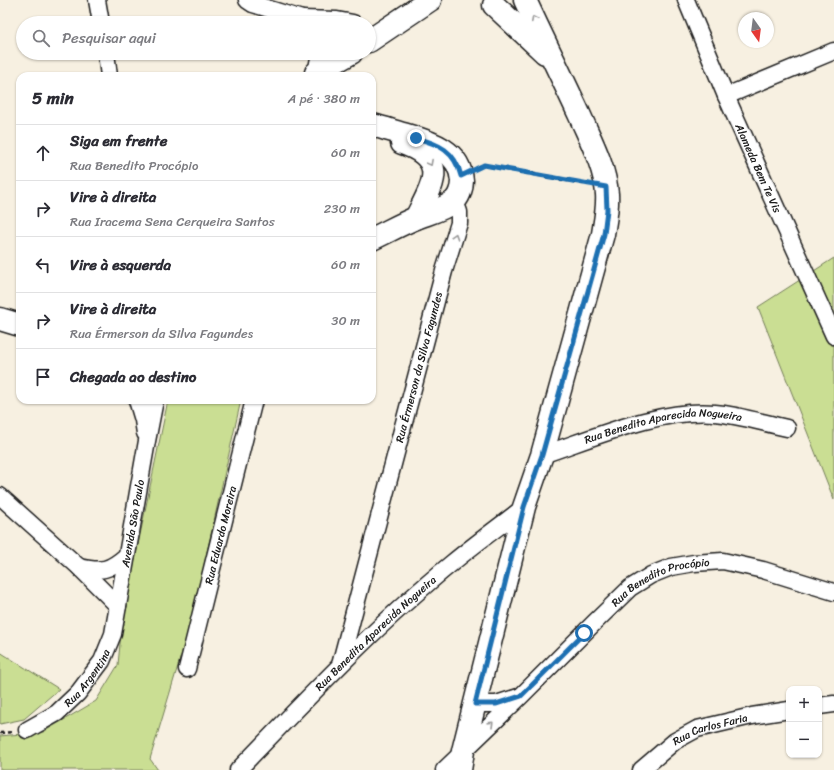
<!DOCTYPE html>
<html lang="pt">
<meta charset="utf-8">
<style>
:root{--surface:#fff;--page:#f2f2f3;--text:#2b2b33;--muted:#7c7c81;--line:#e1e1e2}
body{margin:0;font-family:Sriracha,sans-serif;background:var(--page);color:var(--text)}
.controls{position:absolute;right:12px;bottom:12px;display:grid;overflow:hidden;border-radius:8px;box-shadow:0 1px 3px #0004}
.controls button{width:36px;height:36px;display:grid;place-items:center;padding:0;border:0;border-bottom:1px solid var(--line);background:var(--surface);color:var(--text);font:20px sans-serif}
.compass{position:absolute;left:738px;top:12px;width:36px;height:36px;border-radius:50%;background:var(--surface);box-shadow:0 1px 3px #0004;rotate:166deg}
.stop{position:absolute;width:12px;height:12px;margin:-9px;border:3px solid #1f6fb2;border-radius:50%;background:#fff}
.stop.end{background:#1f6fb2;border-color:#fff;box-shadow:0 1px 4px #0008}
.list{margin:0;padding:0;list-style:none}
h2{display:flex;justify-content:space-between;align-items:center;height:52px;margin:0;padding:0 16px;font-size:17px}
h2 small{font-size:13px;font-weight:400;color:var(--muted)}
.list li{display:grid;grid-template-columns:26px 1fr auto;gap:12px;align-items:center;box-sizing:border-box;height:56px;padding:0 16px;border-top:1px solid var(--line)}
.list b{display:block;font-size:15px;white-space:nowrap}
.list p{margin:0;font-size:13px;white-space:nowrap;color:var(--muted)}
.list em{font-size:13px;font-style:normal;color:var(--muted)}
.icon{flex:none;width:22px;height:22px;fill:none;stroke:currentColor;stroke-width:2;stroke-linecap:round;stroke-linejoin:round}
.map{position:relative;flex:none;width:834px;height:770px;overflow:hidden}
.search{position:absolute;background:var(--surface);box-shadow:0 1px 3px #0004;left:16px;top:16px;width:360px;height:44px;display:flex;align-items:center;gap:10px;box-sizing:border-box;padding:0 14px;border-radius:22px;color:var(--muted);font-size:15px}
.panel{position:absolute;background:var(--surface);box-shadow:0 1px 3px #0004;left:16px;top:72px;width:360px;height:332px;border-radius:12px}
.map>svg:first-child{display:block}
.green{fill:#cade93;stroke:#737d58}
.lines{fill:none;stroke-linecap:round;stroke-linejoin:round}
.minor-casing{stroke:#1c1c1c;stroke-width:19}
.secondary-casing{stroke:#1c1c1c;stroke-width:25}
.path{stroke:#1c1c1c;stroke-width:2.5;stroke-dasharray:4 3;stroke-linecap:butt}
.minor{stroke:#fff;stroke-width:16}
.secondary{stroke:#fff;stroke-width:22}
.oneway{stroke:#999}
.route{stroke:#1f6fb2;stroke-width:5}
.labels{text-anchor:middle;stroke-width:3.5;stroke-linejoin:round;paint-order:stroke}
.street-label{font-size:11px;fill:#1c1c1c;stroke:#fff}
</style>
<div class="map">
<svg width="834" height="770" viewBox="0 0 834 770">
<rect width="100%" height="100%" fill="#f7f0e1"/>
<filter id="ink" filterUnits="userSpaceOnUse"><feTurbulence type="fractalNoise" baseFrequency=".025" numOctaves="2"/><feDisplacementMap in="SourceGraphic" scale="8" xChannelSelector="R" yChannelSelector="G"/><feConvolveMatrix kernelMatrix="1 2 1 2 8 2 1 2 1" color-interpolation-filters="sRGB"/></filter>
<g filter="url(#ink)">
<g class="green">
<path d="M834 258V500L758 307Z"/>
<path d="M168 400H241L192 619 150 759 158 770H0V736L43 732 96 701 118 665 122 622Z"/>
<path d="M0 652 59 689 24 719 0 724Z"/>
</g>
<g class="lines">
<g class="minor-casing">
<g id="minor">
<path d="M97 0 101 23"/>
<path d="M247 0 253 4 302 19 308 23"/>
<path id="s1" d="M686 0 726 96 834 336"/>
<path d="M302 19 337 20 353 23"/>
<path d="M106 53 109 76"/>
<path d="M312 76 316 73 320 53"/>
<path d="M726 96 834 51"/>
<path d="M137 400 143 420 145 433"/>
<path id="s2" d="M542 455C593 438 661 408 715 413 739 415 763 423 787 428"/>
<path d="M0 496 79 567 118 606"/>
<path d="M79 567C102 572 109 571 127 555"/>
<path id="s3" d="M340 665 444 271 459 223V212L455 201"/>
<path id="s4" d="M187 669 254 400"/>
<path d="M475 704H496L518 697"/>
<path d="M819 706 834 704"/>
<path id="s5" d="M27 730 57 713 78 693 102 661 113 634 147 441 155 400"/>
<path id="s6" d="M238 770C307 699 375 626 452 563 475 544 500 526 524 507"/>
<path id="s7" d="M444 770 521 696 594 623 630 588 651 575 671 567 694 563 723 561 763 570 834 592"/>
<path id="s8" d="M641 770 675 741 697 729 752 716 789 710"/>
</g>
</g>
<g class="secondary-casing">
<g id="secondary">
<path d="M494 5 545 53"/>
<path d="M369 41 430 0"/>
<path d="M316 76V73L351 53"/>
<path d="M372 125C384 128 396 132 407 135 432 142 460 151 462 181 462 188 459 198 453 202 442 210 429 213 416 218 401 224 387 232 372 239"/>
<path d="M402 143C450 160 433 184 416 218"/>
<path d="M0 319 20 325"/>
<path d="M460 770 463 751 524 507 542 455 603 234C605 221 608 208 607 194 605 167 591 141 580 116 562 77 543 39 525 0"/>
</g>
</g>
<g class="path">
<path d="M477 168 484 165 588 184"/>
<path d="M0 733 13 732"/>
</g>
<use href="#minor" class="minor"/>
<use href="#secondary" class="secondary"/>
</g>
<defs><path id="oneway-chevron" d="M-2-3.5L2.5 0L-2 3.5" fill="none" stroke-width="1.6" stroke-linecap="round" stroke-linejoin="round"/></defs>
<g class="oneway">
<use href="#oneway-chevron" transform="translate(534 19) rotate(-117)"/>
<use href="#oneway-chevron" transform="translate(430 163) rotate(62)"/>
<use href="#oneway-chevron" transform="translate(455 236) rotate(-72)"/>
<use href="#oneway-chevron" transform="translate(491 724) rotate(-44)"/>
</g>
</g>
<g class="lines" filter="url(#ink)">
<path class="route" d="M416 138C439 144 455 151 461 176L484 165 606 187 607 210 604 234 542 455 524 507 475 704H496L521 696 584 633"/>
</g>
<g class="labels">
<g class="street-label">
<text dy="4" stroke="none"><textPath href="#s1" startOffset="183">Alameda Bem Te Vis</textPath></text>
<text dy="4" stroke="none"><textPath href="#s3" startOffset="308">Rua Érmerson da Silva Fagundes</textPath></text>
<text dy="4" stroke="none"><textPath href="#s2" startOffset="126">Rua Benedito Aparecida Nogueira</textPath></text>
<text dy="4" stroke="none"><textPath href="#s5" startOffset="245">Avenida São Paulo</textPath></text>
<text dy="4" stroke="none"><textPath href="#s4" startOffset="138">Rua Eduardo Moreira</textPath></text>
<text dy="4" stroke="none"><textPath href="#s7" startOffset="291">Rua Benedito Procópio</textPath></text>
<text dy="4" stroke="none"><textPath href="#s6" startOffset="194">Rua Benedita Aparecida Nogueira</textPath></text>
<text dy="4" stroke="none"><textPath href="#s5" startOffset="81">Rua Argentina</textPath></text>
<text dy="4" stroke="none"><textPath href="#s8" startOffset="82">Rua Carlos Faria</textPath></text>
</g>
</g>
</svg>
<div class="controls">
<button>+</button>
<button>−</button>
</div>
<svg class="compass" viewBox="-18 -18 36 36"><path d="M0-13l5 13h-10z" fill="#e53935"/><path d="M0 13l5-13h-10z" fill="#7c7c81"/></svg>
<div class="stop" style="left:584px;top:633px"></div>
<div class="stop end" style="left:416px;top:138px"></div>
<div class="search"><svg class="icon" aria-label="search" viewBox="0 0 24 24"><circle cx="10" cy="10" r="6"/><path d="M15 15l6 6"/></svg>Pesquisar aqui</div>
<section class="panel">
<h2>5 min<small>A pé · 380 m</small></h2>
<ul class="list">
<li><svg class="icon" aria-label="ahead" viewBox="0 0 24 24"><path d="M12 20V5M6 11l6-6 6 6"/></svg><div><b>Siga em frente</b><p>Rua Benedito Procópio</p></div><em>60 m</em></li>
<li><svg class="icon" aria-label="right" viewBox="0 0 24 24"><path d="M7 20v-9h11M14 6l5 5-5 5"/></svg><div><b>Vire à direita</b><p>Rua Iracema Sena Cerqueira Santos</p></div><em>230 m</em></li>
<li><svg class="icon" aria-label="left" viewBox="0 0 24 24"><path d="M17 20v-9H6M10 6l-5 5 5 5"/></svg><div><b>Vire à esquerda</b></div><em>60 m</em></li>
<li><svg class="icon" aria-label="right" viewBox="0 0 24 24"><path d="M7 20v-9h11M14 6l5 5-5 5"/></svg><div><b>Vire à direita</b><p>Rua Érmerson da Silva Fagundes</p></div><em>30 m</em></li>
<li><svg class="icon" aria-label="arrive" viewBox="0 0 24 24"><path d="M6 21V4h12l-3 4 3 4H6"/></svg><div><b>Chegada ao destino</b></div></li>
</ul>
</section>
</div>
